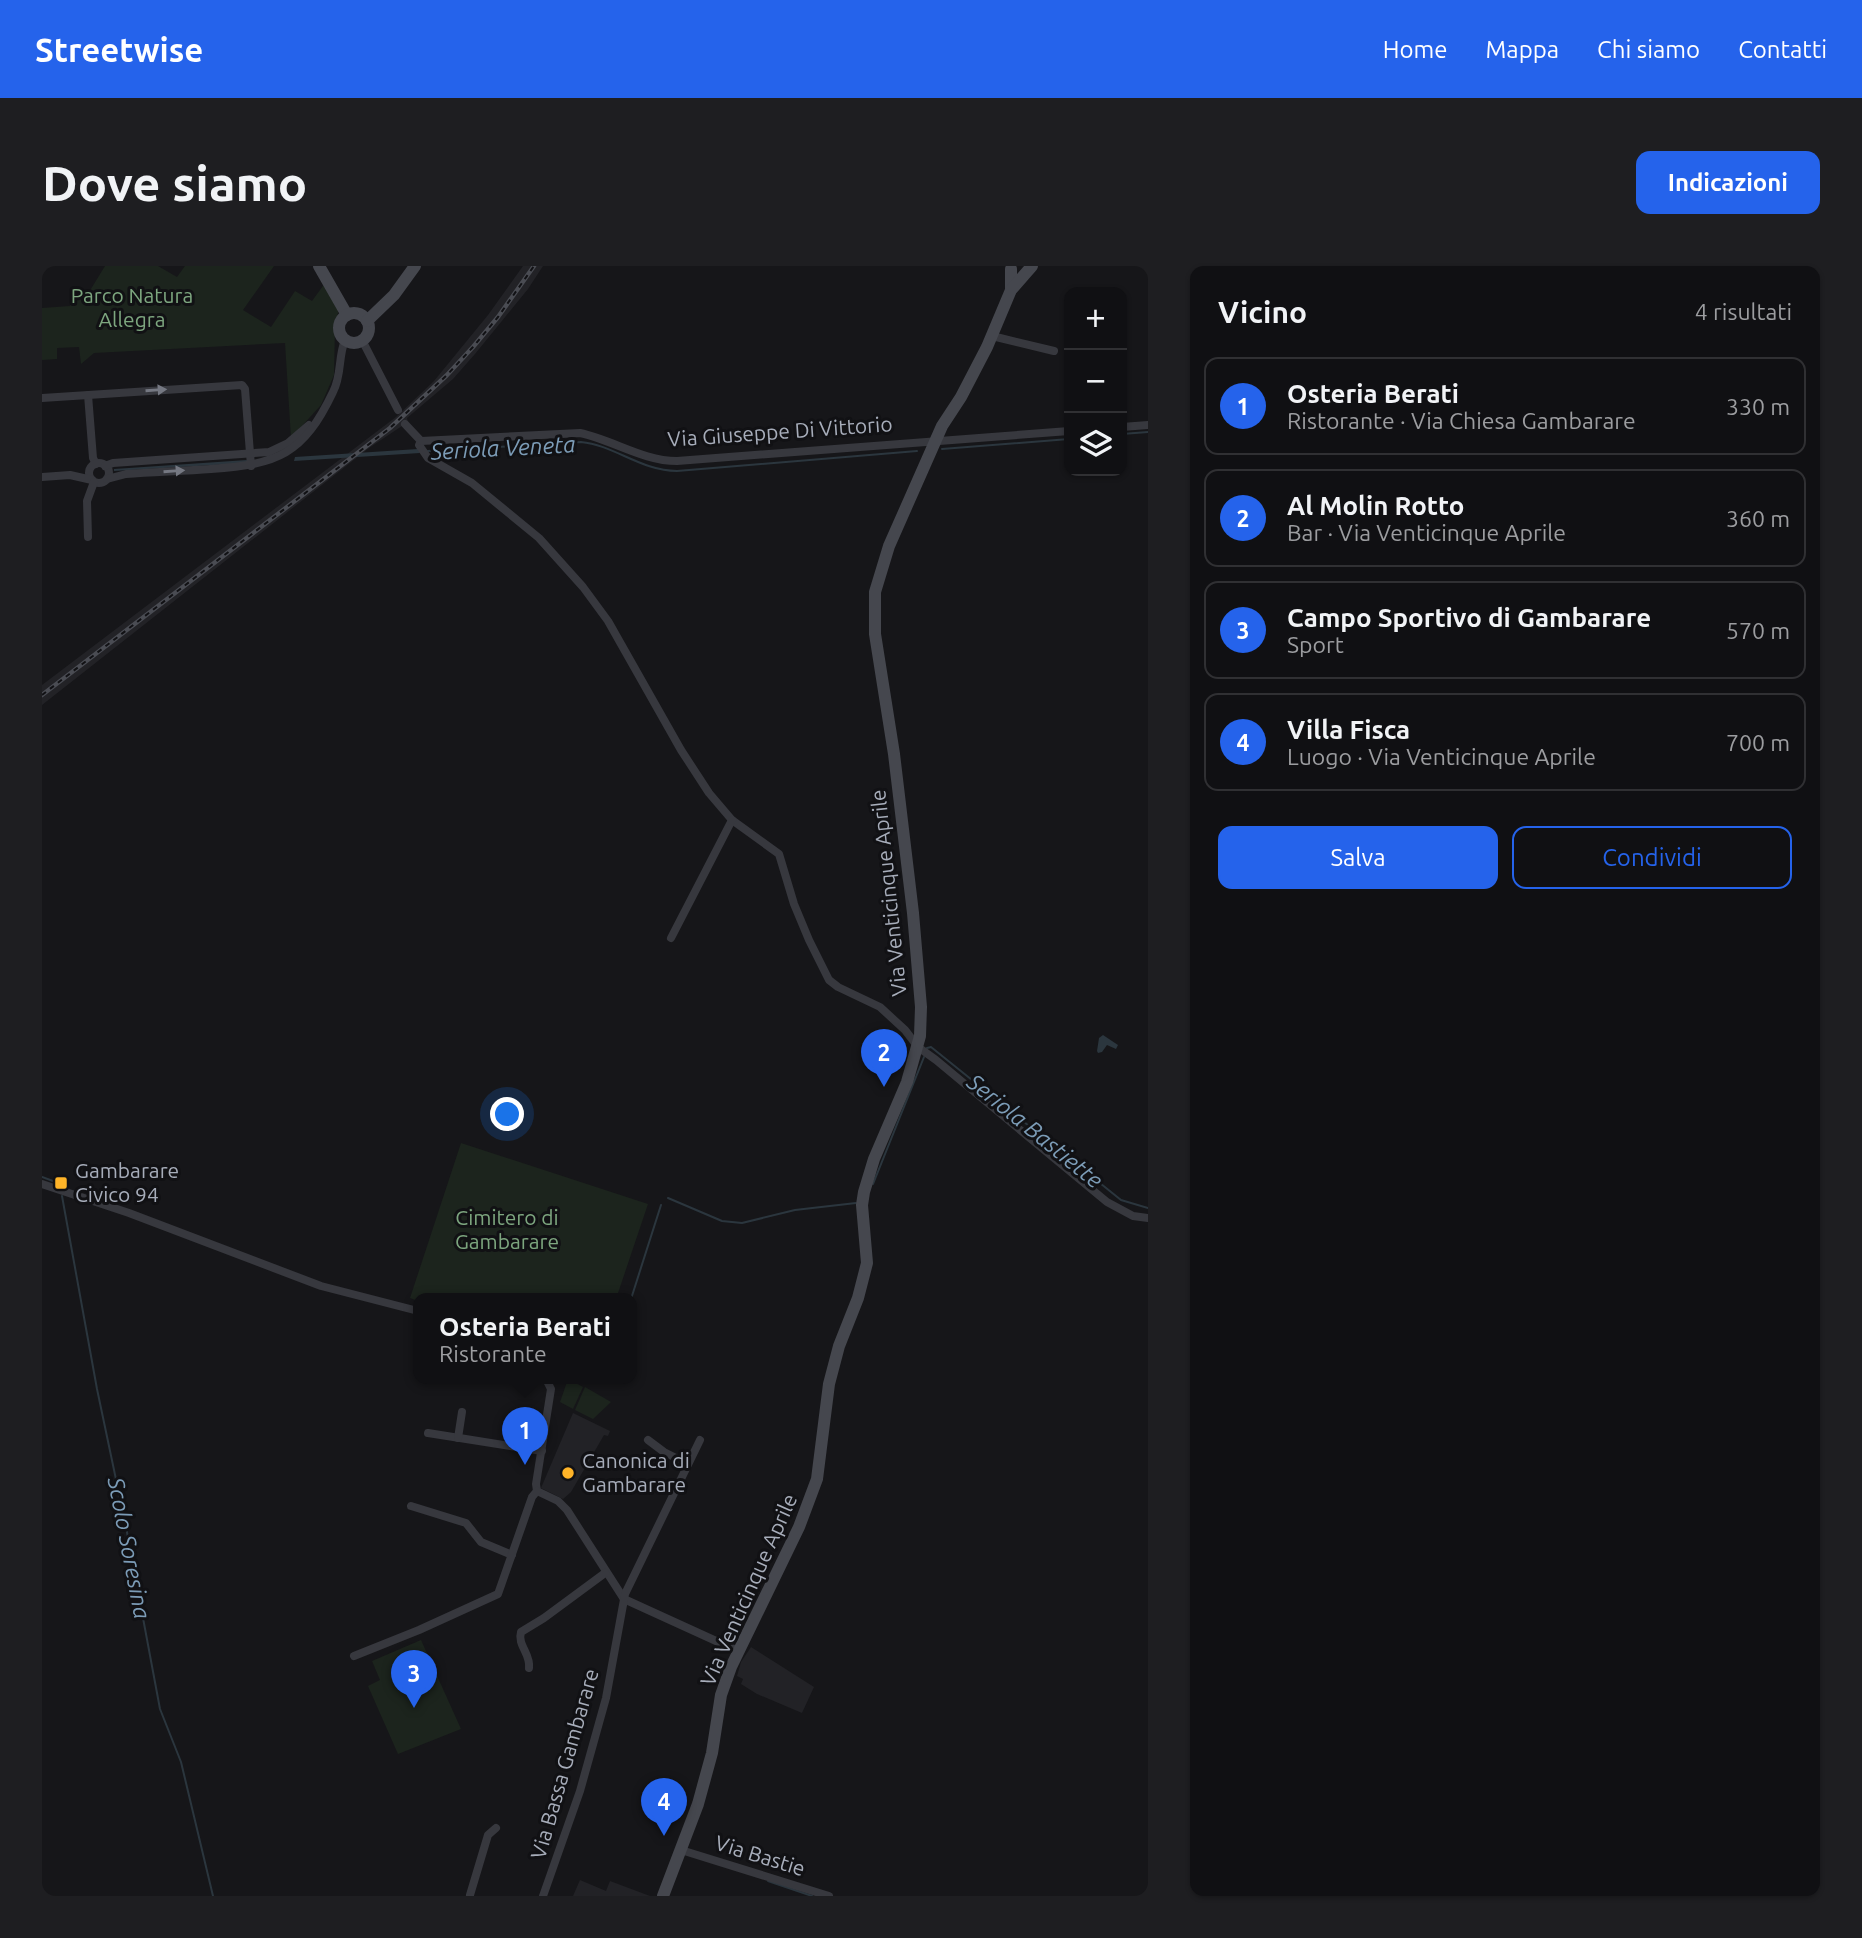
<!DOCTYPE html>
<html lang="it">
<meta charset="utf-8">
<style>
:root{--surface:#101013;--page:#1e1e21;--text:#f1f3f6;--muted:#9c9da0;--line:#303033;--accent:#2563eb}
body{margin:0;font-family:Ubuntu,sans-serif;background:var(--page);color:var(--text)}
.controls{position:absolute;right:21px;top:21px;display:grid;overflow:hidden;border-radius:14px;box-shadow:0 2px 5px #0004}
.controls button{width:63px;height:63px;display:grid;place-items:center;padding:0;border:0;border-bottom:2px solid var(--line);background:var(--surface);color:var(--text);font:35px sans-serif}
.you{position:absolute;left:466px;top:849px;width:24px;height:24px;margin:-18px;border:5px solid #fff;border-radius:50%;background:#1a73e8;box-shadow:0 0 0 10px #1a73e833}
.badge{display:grid;place-items:center;width:46px;height:46px;border-radius:50%;background:var(--accent);color:#fff;font-size:23px;font-weight:700}
.pin{position:absolute;translate:-50% -58px;filter:drop-shadow(0 2px 4px #0008)}
.pin::after{content:'';position:absolute;top:37px;width:24px;height:21px;background:inherit;clip-path:polygon(0 0,100% 0,50% 100%)}
.popup{position:absolute;left:371px;top:1027px;width:224px;height:91px;box-sizing:border-box;display:grid;place-content:center;border-radius:14px;background:var(--surface);filter:drop-shadow(0 2px 5px #0005);font-size:23px;white-space:nowrap;color:var(--muted)}
.popup b{font-size:26px;color:var(--text)}
.popup::after{content:'';position:absolute;left:50%;top:100%;margin-left:-14px;border:14px solid transparent;border-top-color:var(--surface)}
.list{margin:0;padding:0;list-style:none}
h2{display:flex;justify-content:space-between;align-items:center;height:91px;margin:0;padding:0 28px;font-size:30px}
h2 small{font-size:23px;font-weight:400;color:var(--muted)}
.list li{display:grid;grid-template-columns:46px 1fr auto;gap:21px;align-items:center;box-sizing:border-box;height:98px;margin:0 14px 14px;padding:0 14px;border:2px solid var(--line);border-radius:14px}
.list b{display:block;font-size:26px;white-space:nowrap}
.list p{margin:0;font-size:23px;white-space:nowrap;color:var(--muted)}
.list em{font-size:23px;font-style:normal;color:var(--muted)}
.actions{display:flex;gap:14px;padding:21px 28px}
.actions a{flex:1;padding:16px 0;border:2px solid var(--accent);border-radius:14px;text-align:center;font-size:24px;color:var(--accent)}
.actions .main{background:var(--accent);color:#fff}
.icon{flex:none;width:38px;height:38px;fill:none;stroke:currentColor;stroke-width:2;stroke-linecap:round;stroke-linejoin:round}
.map{position:relative;flex:none;width:1106px;height:1630px;overflow:hidden;border-radius:14px}
header{display:flex;align-items:center;gap:42px;box-sizing:border-box;height:98px;padding:0 35px;background:var(--accent);color:#fff}
header strong{font-size:33px}
nav{display:flex;gap:38px;margin-inline-start:auto;font-size:24px}
.intro{display:flex;align-items:center;justify-content:space-between;box-sizing:border-box;height:168px;padding:0 42px}
h1{margin:0;font-size:49px}
.button{padding:18px 32px;border-radius:14px;background:var(--accent);color:#fff;font-size:24px;font-weight:700}
main{display:flex;gap:42px;padding:0 42px}
aside{flex:1;background:var(--surface);border-radius:14px;box-shadow:0 2px 5px #0004}
.map>svg:first-child{display:block}
.built{fill:#222226}
.green{fill:#1c241d}
.water{fill:#2b363e}
.lines{fill:none;stroke-linecap:round;stroke-linejoin:round}
.stream{stroke:#2b363e;stroke-width:2}
.street{stroke:#37383e;stroke-width:8}
.secondary{stroke:#45474e;stroke-width:12}
.rail-casing{stroke:#4a4c53;stroke-width:4.5}
.rail{stroke:#111114;stroke-width:2;stroke-dasharray:5;stroke-linecap:butt}
.oneway{fill:#757882}
.poi-dot{fill:#ffb428;stroke:#111114;stroke-width:2.5}
.labels{text-anchor:middle;stroke-width:6;stroke-linejoin:round;paint-order:stroke}
.park-label{font-size:21px;fill:#7da67f;stroke:#111114}
.street-label{font-size:21px;fill:#a7adba;stroke:#111114}
.poi-label{font-size:21px;fill:#a7adba;stroke:#111114;text-anchor:start}
.water-label{font-size:23px;font-style:italic;fill:#7c9cb7;stroke:#111114}
</style>
<header>
<strong>Streetwise</strong>
<nav><a>Home</a><a>Mappa</a><a>Chi siamo</a><a>Contatti</a></nav>
</header>
<div class="intro"><h1>Dove siamo</h1><a class="button">Indicazioni</a></div>
<main>
<div class="map">
<svg width="1106" height="1630" viewBox="0 0 1106 1630">
<rect width="100%" height="100%" fill="#161619"/>
<g class="built">
<path d="M481 0H501L486 23 433 88 411 113 365 152 366 156 327 182 0 439V419L354 151 392 115 446 49Z"/>
<path d="M531 1147 568 1165 566 1170 562 1169 529 1226 521 1233 499 1222Z"/>
<path d="M709 1381 772 1421 760 1447 715 1428 699 1418 701 1413 695 1410 699 1396Z"/>
<path d="M538 1614 564 1625 568 1615 608 1630H531Z"/>
</g>
<g class="green">
<path d="M63 0H116L135 11 143 0H232L201 44 229 61 253 25 270 35 283 17 297 42 293 61 292 109 279 139 249 172 243 77 52 87 39 98 37 81 15 82V93L0 94V42L28 40V23L44 31Z"/>
<path d="M419 877 606 938 574 1033H376V1035L368 1032Z"/>
<path d="M526 1113 541 1121 531 1143 518 1136Z"/>
<path d="M543 1121 569 1136 551 1153 533 1144Z"/>
<path d="M379 1374 419 1463 356 1488 326 1420 338 1414 330 1395Z"/>
</g>
<g class="water">
<path d="M376 183 378 187 252 195 253 191Z"/>
<path d="M205 194V197L72 205V203Z"/>
<path d="M1061 769 1076 779 1074 783 1065 779 1060 786 1056 787 1055 785 1057 772Z"/>
</g>
<g class="lines">
<g class="stream">
<path d="M1080 168 1106 166"/>
<path d="M900 183 1027 173"/>
<path d="M386 185 539 176C572 179 599 205 635 205L875 185"/>
<path d="M885 782 889 781 1079 934 1106 942"/>
<path d="M0 911 11 915"/>
<path d="M831 918 882 791"/>
<path d="M20 930 55 1123 84 1261 118 1443 139 1496 171 1630"/>
<path d="M626 932 680 955 700 957 753 944 814 937"/>
<path d="M589 1033 619 939"/>
<path d="M726 1615 770 1630"/>
</g>
<g class="street">
<path d="M950 70 1012 85"/>
<path d="M320 74 356 144"/>
<path d="M46 129 51 192 54 198"/>
<path d="M0 132 200 119 203 123 209 200"/>
<path d="M363 158 379 175 377 179 386 192 430 217 497 272 541 321 566 355 639 484 667 527 690 554 737 588 752 638 767 674 787 714 796 721 838 741 863 764 876 781 894 794 1065 936 1091 950 1106 952"/>
<path d="M1080 161 1106 159"/>
<path d="M379 175 538 167C571 174 601 195 635 195L1027 165"/>
<circle cx="57" cy="207" r="10"/>
<path d="M63 200 71 197 227 186 246 177 267 159"/>
<path d="M0 211 28 209 50 214"/>
<path d="M65 213 84 208C112 206 141 205 169 203 236 198 261 189 291 126 300 109 296 91 303 74"/>
<path d="M46 271 45 235 52 216"/>
<path d="M629 672 690 554"/>
<path d="M0 918 87 947 279 1020 376 1045"/>
<path d="M504 1113 509 1123 494 1218 495 1225 516 1235 525 1244 582 1333 696 1385"/>
<path d="M386 1167 500 1185"/>
<path d="M416 1172 420 1146"/>
<path d="M606 1174 622 1186 646 1198"/>
<path d="M369 1240 424 1257 439 1276 470 1289"/>
<path d="M312 1390 377 1364 456 1328 490 1231 495 1225"/>
<path d="M487 1402C489 1388 475 1379 479 1366L502 1352 563 1307"/>
<path d="M639 1584 787 1630"/>
<path d="M428 1629 446 1569 454 1562"/>
<path d="M501 1630 538 1525 564 1432 583 1328 658 1174"/>
</g>
<g class="secondary">
<path d="M277 0 305 49"/>
<path d="M969 3V24"/>
<circle cx="312" cy="62" r="15"/>
<path d="M325 55 352 29 373 0"/>
<path d="M621 1630 656 1538 670 1487 679 1429 689 1401 757 1261 775 1213 787 1118 797 1080 816 1032 825 997 820 939 822 926 832 893 865 816 878 770 879 741 871 647 852 488 833 368V326L847 280 900 160 919 131 945 81 969 24 990 0"/>
</g>
<g class="rail-casing">
<path id="rail" d="M0 429 348 162 405 109 431 81 456 51 492 0"/>
</g>
<use href="#rail" class="rail"/>
</g>
<defs><path id="oneway-solid" d="M-6-.8H1V-3.2L6.5 0L1 3.2V.8H-6Z" transform="scale(1.75)"/></defs>
<g class="oneway">
<use href="#oneway-solid" transform="translate(114 124) rotate(-4)"/>
<use href="#oneway-solid" transform="translate(132 205) rotate(-4)"/>
</g>
<g class="poi-dot">
<rect x="12" y="910" width="14" height="14" rx="3.5"/>
<circle cx="526" cy="1207" r="7"/>
</g>
<g class="labels">
<g class="park-label">
<text x="90" y="37">Parco Natura<tspan x="90" dy="24">Allegra</tspan></text>
<text x="465" y="959">Cimitero di<tspan x="465" dy="24">Gambarare</tspan></text>
</g>
<g class="street-label">
<text transform="translate(738 166) rotate(-4)" y="7">Via Giuseppe Di Vittorio</text>
<text transform="translate(847 627) rotate(-96)" y="7">Via Venticinque Aprile</text>
<text transform="translate(707 1324) rotate(-66)" y="7">Via Venticinque Aprile</text>
<text transform="translate(523 1498) rotate(-74)" y="7">Via Bassa Gambarare</text>
<text transform="translate(718 1590) rotate(17)" y="7">Via Bastie</text>
</g>
<g class="poi-label">
<text x="33" y="912">Gambarare<tspan x="33" dy="24">Civico 94</tspan></text>
<text x="540" y="1202">Canonica di<tspan x="540" dy="24">Gambarare</tspan></text>
</g>
<g class="water-label">
<text transform="translate(461 182) rotate(-3)" y="8">Seriola Veneta</text>
<text transform="translate(993 865) rotate(39)" y="8">Seriola Bastiette</text>
<text transform="translate(87 1282) rotate(79)" y="8">Scolo Soresina</text>
</g>
</g>
</svg>
<div class="controls">
<button>+</button>
<button>−</button>
<button><svg class="icon" aria-label="layers" viewBox="0 0 24 24"><path d="M12 4l9 5-9 5-9-5zM3 14l9 5 9-5"/></svg></button>
</div>
<div class="you"></div>
<div class="pin badge" style="left:483px;top:1199px">1</div>
<div class="popup"><b>Osteria Berati</b>Ristorante</div>
<div class="pin badge" style="left:842px;top:821px">2</div>
<div class="pin badge" style="left:372px;top:1442px">3</div>
<div class="pin badge" style="left:622px;top:1570px">4</div>
</div>
<aside>
<h2>Vicino<small>4 risultati</small></h2>
<ul class="list">
<li><span class="badge">1</span><div><b>Osteria Berati</b><p>Ristorante · Via Chiesa Gambarare</p></div><em>330 m</em></li>
<li><span class="badge">2</span><div><b>Al Molin Rotto</b><p>Bar · Via Venticinque Aprile</p></div><em>360 m</em></li>
<li><span class="badge">3</span><div><b>Campo Sportivo di Gambarare</b><p>Sport</p></div><em>570 m</em></li>
<li><span class="badge">4</span><div><b>Villa Fisca</b><p>Luogo · Via Venticinque Aprile</p></div><em>700 m</em></li>
</ul>
<div class="actions"><a class="main">Salva</a><a>Condividi</a></div>
</aside>
</main>
